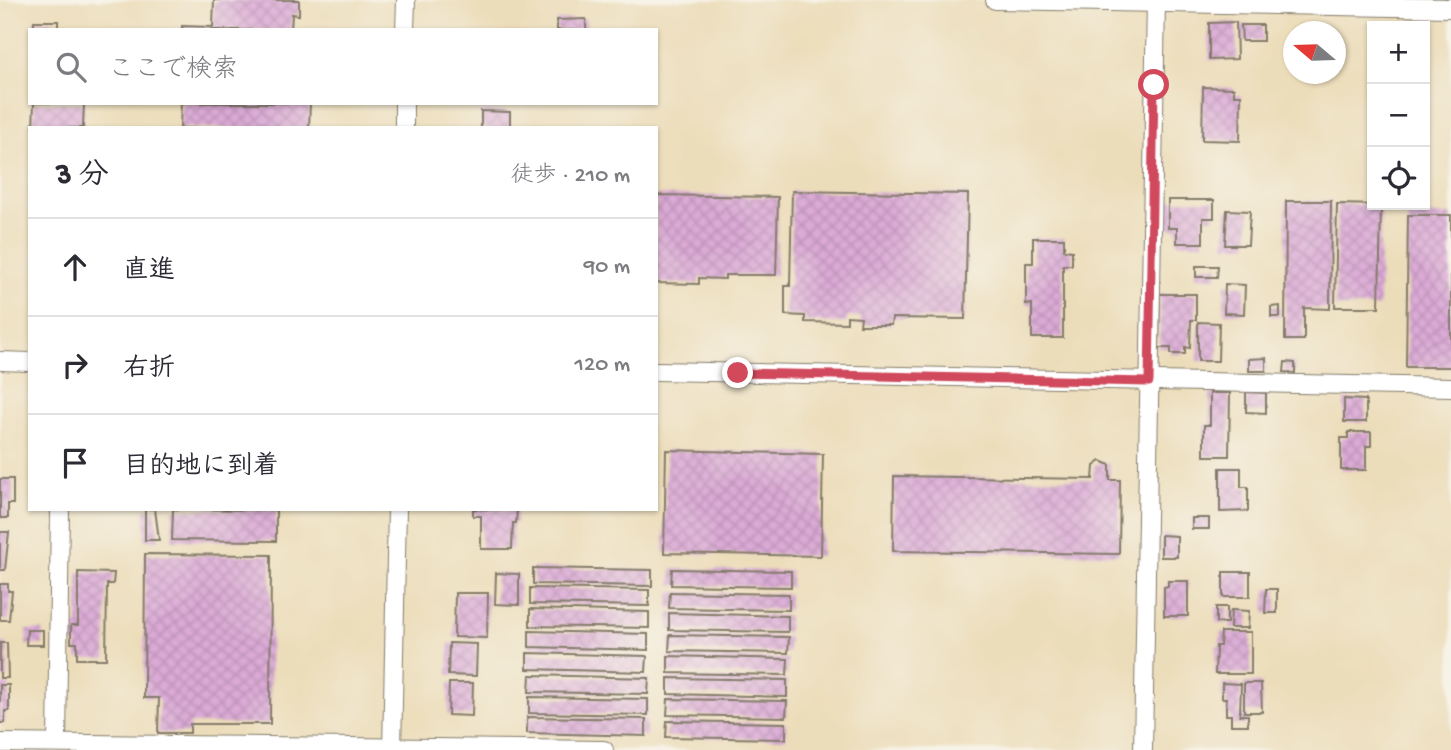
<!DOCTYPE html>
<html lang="ja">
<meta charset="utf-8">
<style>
:root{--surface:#fff;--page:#f2f2f3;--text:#2b2b33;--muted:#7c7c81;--line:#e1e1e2}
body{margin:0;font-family:"Gochi Hand","Klee One",sans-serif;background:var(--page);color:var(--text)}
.controls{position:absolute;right:21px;top:21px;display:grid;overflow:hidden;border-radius:0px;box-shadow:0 2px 5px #0004}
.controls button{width:63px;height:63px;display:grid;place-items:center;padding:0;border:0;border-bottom:2px solid var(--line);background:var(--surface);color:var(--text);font:35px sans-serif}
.compass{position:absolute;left:1283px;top:21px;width:63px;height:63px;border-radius:50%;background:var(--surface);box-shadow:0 2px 5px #0004;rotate:289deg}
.stop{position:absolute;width:21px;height:21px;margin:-16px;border:5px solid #d1495b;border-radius:50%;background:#fff}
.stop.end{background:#d1495b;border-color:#fff;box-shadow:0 2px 7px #0008}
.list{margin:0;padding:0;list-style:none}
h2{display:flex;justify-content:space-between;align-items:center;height:91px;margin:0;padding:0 28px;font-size:30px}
h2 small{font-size:23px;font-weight:400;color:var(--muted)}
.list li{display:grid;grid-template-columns:46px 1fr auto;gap:21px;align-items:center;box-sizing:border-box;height:98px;padding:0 28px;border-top:2px solid var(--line)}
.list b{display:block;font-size:26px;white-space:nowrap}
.list em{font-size:23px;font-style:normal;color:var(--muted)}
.icon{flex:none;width:38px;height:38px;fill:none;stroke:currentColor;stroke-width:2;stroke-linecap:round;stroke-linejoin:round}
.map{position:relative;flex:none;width:1451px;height:750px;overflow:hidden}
.search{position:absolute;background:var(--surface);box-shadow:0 2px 5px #0004;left:28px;top:28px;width:630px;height:77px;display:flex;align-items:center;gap:18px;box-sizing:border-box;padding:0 24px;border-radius:0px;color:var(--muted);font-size:26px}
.panel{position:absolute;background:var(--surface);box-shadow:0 2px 5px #0004;left:28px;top:126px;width:630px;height:385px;border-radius:0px}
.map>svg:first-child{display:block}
.building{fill:url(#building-cross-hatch)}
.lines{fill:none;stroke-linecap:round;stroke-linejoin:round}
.minor-casing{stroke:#847c6b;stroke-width:20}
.minor{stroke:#fff;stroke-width:18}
.route{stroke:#d1495b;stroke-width:9}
</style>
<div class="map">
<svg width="1451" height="750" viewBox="0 0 1451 750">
<defs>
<pattern id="building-cross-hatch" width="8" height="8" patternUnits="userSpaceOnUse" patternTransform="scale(1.75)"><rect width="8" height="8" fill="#dbaad6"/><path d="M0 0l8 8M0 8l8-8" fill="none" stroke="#bb92b7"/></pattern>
</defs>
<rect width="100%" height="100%" fill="#f7f3e8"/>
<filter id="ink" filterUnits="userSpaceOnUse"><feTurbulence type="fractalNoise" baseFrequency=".0143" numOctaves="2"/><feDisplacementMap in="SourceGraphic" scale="14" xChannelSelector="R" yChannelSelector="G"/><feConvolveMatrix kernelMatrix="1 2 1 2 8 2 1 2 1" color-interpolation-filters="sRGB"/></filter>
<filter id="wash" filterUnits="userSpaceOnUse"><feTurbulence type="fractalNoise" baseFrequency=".00686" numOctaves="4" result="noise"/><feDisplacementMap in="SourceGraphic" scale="28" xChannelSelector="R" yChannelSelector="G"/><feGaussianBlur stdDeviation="1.57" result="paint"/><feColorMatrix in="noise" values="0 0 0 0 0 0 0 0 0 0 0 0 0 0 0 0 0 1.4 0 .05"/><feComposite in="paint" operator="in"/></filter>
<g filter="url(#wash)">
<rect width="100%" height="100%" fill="#ecddba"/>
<g id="blocks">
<g class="building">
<path d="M214 0H299V15L292 14 291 30H182V26L213 27Z"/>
<path d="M586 19V30H557V20Z"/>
<rect x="34" y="21" width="24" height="9"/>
<path d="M1236 22 1237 59 1209 60V23Z"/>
<path d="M1241 25H1263V41H1242Z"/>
<path d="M1203 87 1234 88V95H1241L1240 141 1202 140Z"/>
<path d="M34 103H84L83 128H33Z"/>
<path d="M181 103H310L309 128H180Z"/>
<path d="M481 111 510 112V128H481Z"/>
<path d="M792 191 968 194 965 319 892 318 891 325H860L861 317 847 316V323L805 322V316L785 315V286H790Z"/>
<path d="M656 195 778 197 776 275H725V279L699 278V284L656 283Z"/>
<path d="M1168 200H1214V218H1203V243H1177V228H1168Z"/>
<path d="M1286 201H1331L1330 309 1304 308V340H1285Z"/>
<path d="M1337 204 1381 205 1379 307H1335Z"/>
<path d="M1227 210 1250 211 1248 245H1225Z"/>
<path d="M1408 215H1451V367H1406Z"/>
<path d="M1033 238H1064V250L1072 251V265H1063V338H1032V304L1026 305V263H1033Z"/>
<path d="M1196 266H1218L1217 277H1196Z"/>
<path d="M1225 284 1245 285 1244 314 1224 313Z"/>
<path d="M1160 294H1196V320H1191L1190 348 1185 347V354H1171V348H1159Z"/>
<path d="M1280 306V317H1271V307Z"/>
<path d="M1198 322 1219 323 1218 361H1198Z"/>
<path d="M1266 358V371H1249V359Z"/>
<path d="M1285 362 1295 363V373L1284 372Z"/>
<path d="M1246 392 1266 393V413L1246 412Z"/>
<path d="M1210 393H1230L1229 456H1204V425H1210Z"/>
<path d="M1344 399 1366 400V422H1344Z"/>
<path d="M1348 432H1371V446H1366V470H1341V438H1348Z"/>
<path d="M666 450 823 454 821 556 664 553Z"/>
<path d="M1101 461 1110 465V480H1120L1119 554 893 551 894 476 1093 479 1094 466Z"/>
<path d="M1220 468H1241V487H1248V511L1220 512Z"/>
<path d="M0 479H13V504H8V518H0Z"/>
<path d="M145 509H155L159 540H145Z"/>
<path d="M173 509 276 510V541L172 540Z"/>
<path d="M473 509 517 510 516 523H513L512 549H481V516H473Z"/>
<rect x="1192" y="518" width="17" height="11"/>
<path d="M0 532H9L5 570H0Z"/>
<path d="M1161 535 1177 536V557H1161Z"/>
<path d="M145 554 271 555 270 724H190V733H158L159 698H144Z"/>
<path d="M533 568 652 570V586L533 584Z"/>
<path d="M672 569 791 571V587L671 585Z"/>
<path d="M78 572 114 573 113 584H107L106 659H77V643H71V625H78Z"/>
<rect x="1223" y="572" width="27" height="25"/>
<path d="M496 573 519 574V605L495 604Z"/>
<path d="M1168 581H1188V616H1164V587L1168 586Z"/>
<path d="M0 584H8V591H12L9 620H0Z"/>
<path d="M530 588 649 590V606L530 604Z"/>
<path d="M1266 589H1277V613H1265Z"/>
<path d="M670 592 789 594V610L669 608Z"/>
<path d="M455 593H488L487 638 454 637Z"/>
<rect x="1216" y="607" width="11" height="16"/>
<path d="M530 609 649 612V628L530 626Z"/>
<path d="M1231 610 1249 611 1248 628H1230Z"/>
<path d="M669 613 788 616V632L669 630Z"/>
<path d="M27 630H43V645H26Z"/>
<path d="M529 631 648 634V650L529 647Z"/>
<path d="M1221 632H1251V674H1215L1216 646H1220Z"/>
<path d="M670 635 789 637 788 653 669 651Z"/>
<path d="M0 643H7L8 678H0Z"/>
<path d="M449 643 477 644 476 676 448 675Z"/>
<path d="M527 653 647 656 646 672 527 669Z"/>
<path d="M668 656 788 659 787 675 668 673Z"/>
<path d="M530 675 649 678 648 694 529 692Z"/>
<path d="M668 678 787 680V697L668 694Z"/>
<path d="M449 683H473L472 716 448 715Z"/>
<path d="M1222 683 1241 684 1240 715H1248V725H1231V715H1226V698H1222Z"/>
<path d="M1244 683H1261L1262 712H1244Z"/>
<path d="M0 685H9V711H5V723H0Z"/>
<path d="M529 697 648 699V715L529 713Z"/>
<path d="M668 699 787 701 786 717 667 715Z"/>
<path d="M527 717 646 719V736L527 733Z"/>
<path d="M667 721 786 723V739L666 737Z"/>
</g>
</g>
</g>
<g filter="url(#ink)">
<use href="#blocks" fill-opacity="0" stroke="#847c6b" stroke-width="2"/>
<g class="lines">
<g class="minor-casing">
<g id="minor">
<path d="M995 0 1451 8"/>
<path d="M405 30 406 0"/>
<path d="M404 128V103"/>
<path d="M0 361 30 362"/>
<path d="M656 371 1451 387"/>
<path d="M0 743 604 750"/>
<path d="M57 743 60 509"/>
<path d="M392 750 397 509"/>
<path d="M1143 750 1156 0"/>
</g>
</g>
<use href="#minor" class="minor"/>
</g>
</g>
<g class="lines" filter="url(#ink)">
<path class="route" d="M738 373 1149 382 1154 85"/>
</g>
</svg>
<div class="controls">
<button>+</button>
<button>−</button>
<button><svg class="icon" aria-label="locate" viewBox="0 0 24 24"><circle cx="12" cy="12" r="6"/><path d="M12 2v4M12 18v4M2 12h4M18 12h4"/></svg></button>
</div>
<svg class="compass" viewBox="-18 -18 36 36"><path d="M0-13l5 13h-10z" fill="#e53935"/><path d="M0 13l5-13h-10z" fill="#7c7c81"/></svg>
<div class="stop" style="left:1154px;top:85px"></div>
<div class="stop end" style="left:738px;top:373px"></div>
<div class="search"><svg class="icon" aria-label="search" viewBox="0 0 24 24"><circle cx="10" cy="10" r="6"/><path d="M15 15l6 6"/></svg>ここで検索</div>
<section class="panel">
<h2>3 分<small>徒歩 · 210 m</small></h2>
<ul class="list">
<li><svg class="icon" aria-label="ahead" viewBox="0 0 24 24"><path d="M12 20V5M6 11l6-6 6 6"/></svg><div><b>直進</b></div><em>90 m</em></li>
<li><svg class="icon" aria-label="right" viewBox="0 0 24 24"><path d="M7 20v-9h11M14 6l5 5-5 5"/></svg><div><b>右折</b></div><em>120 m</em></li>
<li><svg class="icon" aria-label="arrive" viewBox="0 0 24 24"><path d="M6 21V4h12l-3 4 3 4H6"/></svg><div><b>目的地に到着</b></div></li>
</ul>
</section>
</div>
